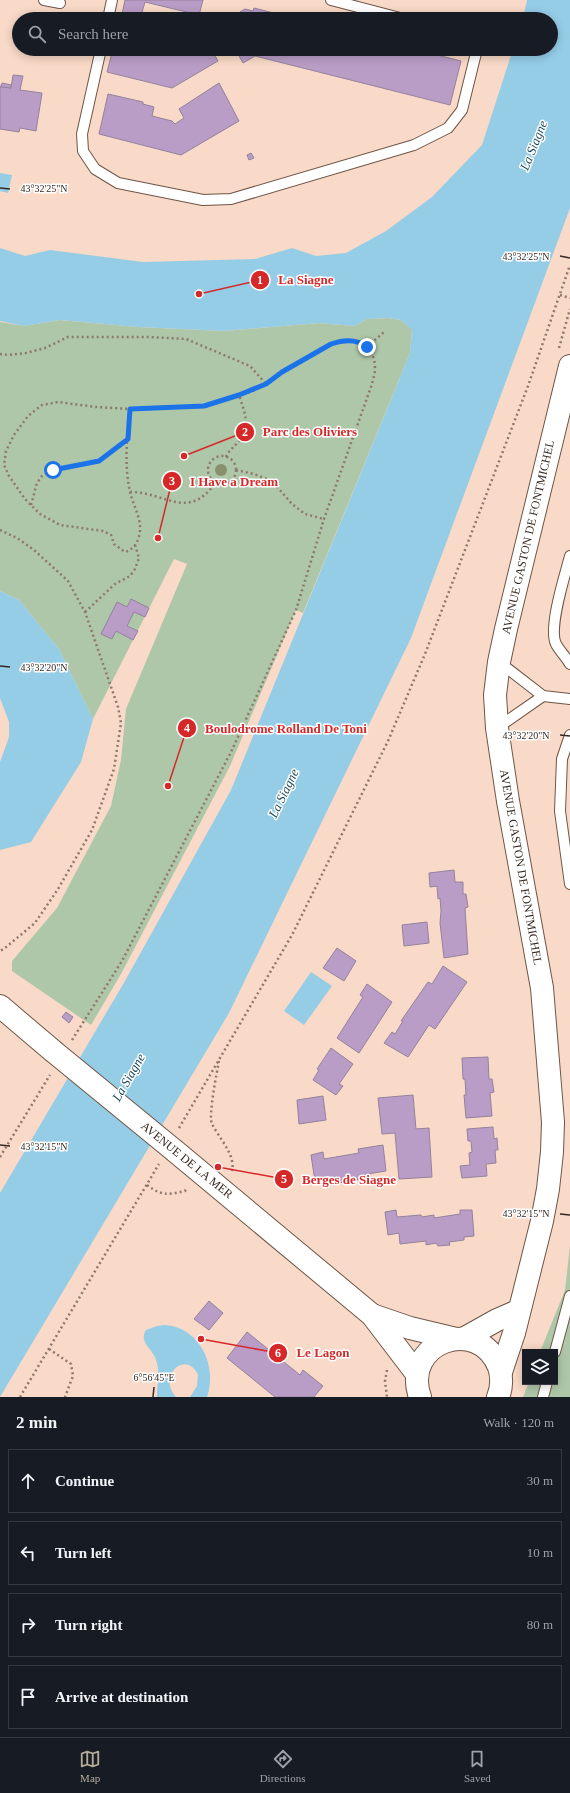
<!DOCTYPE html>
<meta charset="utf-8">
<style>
:root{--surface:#171b24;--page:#242831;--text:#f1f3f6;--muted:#9ea1a6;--line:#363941;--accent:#b5ad98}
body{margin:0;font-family:"Times New Roman",serif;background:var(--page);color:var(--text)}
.controls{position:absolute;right:12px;bottom:12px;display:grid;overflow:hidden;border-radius:0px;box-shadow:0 2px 10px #0003}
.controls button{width:36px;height:36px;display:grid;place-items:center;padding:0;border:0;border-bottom:1px solid var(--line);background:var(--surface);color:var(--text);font:20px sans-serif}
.stop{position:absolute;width:12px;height:12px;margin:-9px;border:3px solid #1a73e8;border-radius:50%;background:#fff}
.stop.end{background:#1a73e8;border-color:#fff;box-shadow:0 1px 4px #0008}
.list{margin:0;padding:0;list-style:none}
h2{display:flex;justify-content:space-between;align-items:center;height:52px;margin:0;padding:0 16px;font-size:17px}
h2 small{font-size:13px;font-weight:400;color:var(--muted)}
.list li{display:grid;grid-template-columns:26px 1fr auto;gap:12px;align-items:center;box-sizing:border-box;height:64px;margin:0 8px 8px;padding:0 8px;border:1px solid var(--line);border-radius:0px}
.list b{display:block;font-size:15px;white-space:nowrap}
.list em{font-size:13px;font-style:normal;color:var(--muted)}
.icon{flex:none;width:22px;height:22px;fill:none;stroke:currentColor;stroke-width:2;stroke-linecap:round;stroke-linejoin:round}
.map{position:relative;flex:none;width:570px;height:1397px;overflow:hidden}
.search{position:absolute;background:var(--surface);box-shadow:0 2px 10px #0003;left:12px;right:12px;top:12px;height:44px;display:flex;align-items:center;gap:10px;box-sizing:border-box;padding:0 14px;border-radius:22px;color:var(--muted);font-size:15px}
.sheet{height:340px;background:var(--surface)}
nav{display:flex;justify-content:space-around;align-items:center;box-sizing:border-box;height:56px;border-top:1px solid var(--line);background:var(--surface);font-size:11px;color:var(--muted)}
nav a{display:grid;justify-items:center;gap:2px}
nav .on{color:var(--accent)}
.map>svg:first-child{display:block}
.green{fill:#aec7a9}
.water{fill:#95cde7}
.building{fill:#ba9dc7;stroke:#93829c}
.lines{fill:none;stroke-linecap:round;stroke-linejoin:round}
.service-casing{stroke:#6f5546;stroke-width:12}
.secondary-casing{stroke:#6f5546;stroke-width:24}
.path{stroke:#8d786c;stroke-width:2.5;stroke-dasharray:2 3;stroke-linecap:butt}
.service{stroke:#fff;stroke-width:10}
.secondary{stroke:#fff;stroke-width:22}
.secondary-bridge-casing{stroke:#6f5546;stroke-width:24;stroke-linecap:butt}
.secondary-bridge{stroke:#fff;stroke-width:22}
.tree{fill:#87916b}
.route{stroke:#1a73e8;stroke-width:5}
.ticks{fill:none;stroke:#352922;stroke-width:1.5}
.labels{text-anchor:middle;stroke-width:3;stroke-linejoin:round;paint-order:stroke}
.street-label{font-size:12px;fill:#352922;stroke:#fff}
.water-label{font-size:13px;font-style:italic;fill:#1a485a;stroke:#fff}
.ticks-label{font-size:10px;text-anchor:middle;fill:#352922;stroke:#fff;stroke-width:3;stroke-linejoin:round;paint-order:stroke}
.leader{fill:none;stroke:#d62828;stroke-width:1.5}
.callout-dot{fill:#d62828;stroke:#fff;stroke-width:1.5}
.mark-label{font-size:12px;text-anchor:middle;font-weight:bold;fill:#fff}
.callout-label{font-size:13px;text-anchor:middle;font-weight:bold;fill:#d62828;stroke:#fff;stroke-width:3;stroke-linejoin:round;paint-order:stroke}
</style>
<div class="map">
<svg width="570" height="1397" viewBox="0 0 570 1397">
<rect width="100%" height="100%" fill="#f9d9c7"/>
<g class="green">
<path d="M388 318 401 320 412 329 410 353 303 613 296 610 230 766 121 974 91 1025 12 971V961L57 908 111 806 121 760 126 709 187 564 174 559 93 719 59 649 19 600 0 591V322L24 326 60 320 138 327 224 331 319 323 355 326 367 319Z"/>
<path d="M570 1246V1397H523L529 1382H555V1352H540L565 1290Z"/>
</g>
<g class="water">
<path d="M527 0H570V208L411 638 229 1013 0 1397V1193L125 981 231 790 410 353 412 330 401 320 388 318 367 319 355 326 319 323 224 331 138 327 60 320 24 326 0 321V248L25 256 50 250 143 262 255 259 292 248 316 256 346 253 386 231 432 197 482 145 513 49H551V19H523Z"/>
<path d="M0 173 12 175 8 193 0 191Z"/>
<path d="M0 591 19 600 59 649 93 719 81 762 31 842 0 850V762L9 737V722L0 698Z"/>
<path d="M311 972 332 986 304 1025 284 1011Z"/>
<path d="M165 1325C200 1327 218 1367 207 1397H190L197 1386 198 1375C186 1349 157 1376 176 1397H157C157 1383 161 1371 155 1357 150 1347 139 1341 146 1330L157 1326Z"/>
</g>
<g class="building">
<path d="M125 0H203L199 15 145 2 140 19H121Z"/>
<path d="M254 8 297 19H222L231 14 232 17 245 9 253 11Z"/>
<path d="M113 49H167L172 50V49H211L218 61 172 88 107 72Z"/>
<path d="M235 49H414L461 61 450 105 255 56 243 63Z"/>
<path d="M13 75 23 76 20 90 42 93 36 131 20 128 19 132 0 129V86L11 88Z"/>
<path d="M2 83 11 85V88L1 87Z"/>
<path d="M219 83 239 121 181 155 99 134 108 94 143 102V104L154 107 152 116 172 121 175 124 184 118 179 109Z"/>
<path d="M251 153 254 158 249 160 247 155Z"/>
<path d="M131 599 149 608 145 617 134 612 127 626 138 631 133 640 116 631 112 639 101 634 117 602 127 607Z"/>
<path d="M454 870 455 882H463V894H466L468 907 465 908 468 954 444 958 440 923 441 911 440 898 438 899 437 886 430 887 429 873Z"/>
<path d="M427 922 429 943 404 946 402 925Z"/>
<path d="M337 948 356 961 344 981 323 968Z"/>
<path d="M443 966 467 982 435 1029 429 1025 408 1057 384 1043 392 1032 395 1034 403 1021H401L428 982 432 984Z"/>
<path d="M367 984 392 1002 359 1053 337 1038 363 997 360 995Z"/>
<path d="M66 1012 73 1017 69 1023 62 1017Z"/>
<path d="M331 1048 353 1064 339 1084 343 1086 336 1095 313 1080 319 1070 317 1069Z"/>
<path d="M488 1057 489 1079H492L494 1092 490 1093 492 1116 466 1118 464 1095H466L465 1079H463L462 1058Z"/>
<path d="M413 1095 416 1129 429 1128 432 1177 399 1179 395 1133 382 1134 378 1098Z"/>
<path d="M323 1096 326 1120 299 1124 297 1100Z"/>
<path d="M493 1127 494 1139 497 1138 498 1150H495L496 1163 486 1164 487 1176 462 1178 460 1166 470 1165 469 1153 472 1152 471 1141H468L467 1129Z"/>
<path d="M383 1145 386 1171 361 1175 362 1179 327 1185 326 1179 315 1181 311 1155 323 1152 324 1159 359 1153 358 1149Z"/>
<path d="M396 1210 397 1217 421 1215 422 1217 434 1215V1218L460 1214V1210H472L474 1236 464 1237V1240L449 1242 450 1245 438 1246 436 1243 426 1245V1241L400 1244 399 1233 388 1235 385 1212Z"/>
<path d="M209 1301 223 1313 209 1330 194 1319Z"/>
<path d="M247 1332 300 1375 303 1370 323 1386 314 1397H275L227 1358Z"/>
</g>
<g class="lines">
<g class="service-casing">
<g id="service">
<path d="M44 0 60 3"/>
<path d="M331 0 404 19"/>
<path d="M108 19 112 0"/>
<path d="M101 49 82 134 83 151 95 169 118 183 203 200 231 199 414 145 448 128 462 110 477 49"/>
<path d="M570 556C565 575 548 628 556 644 559 650 566 657 570 664"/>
<path d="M543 696 570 699"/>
<path d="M497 728 543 696 499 662"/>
<path d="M570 735 562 759 560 811 570 884"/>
<path d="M555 1352 570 1296"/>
<path d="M543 1397 547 1382"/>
</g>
</g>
<g class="secondary-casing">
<g id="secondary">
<path d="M0 1006 53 1051"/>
<path d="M175 1151 372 1315 417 1374"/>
<path d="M372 1315 410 1328 456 1339"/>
<path d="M463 1339 497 1320 518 1311"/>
<path d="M501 1372 514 1333 542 1221 548 1189 552 1152 553 1122 542 988 508 801 497 728 495 695 499 662 506 629 570 366"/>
<path d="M420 1397C401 1343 478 1314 499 1367 502 1376 502 1388 498 1397"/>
</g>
</g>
<g class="path">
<path d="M560 295 570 298"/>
<path d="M367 347 384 332"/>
<path d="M559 348 570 309"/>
<path d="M0 354 8 355 26 353 45 348 68 337H148L186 339 250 366 266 384"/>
<circle cx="222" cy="470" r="14"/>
<path d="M226 457C229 450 235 446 240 440 251 425 244 411 239 395"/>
<path d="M236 470 254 474 272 481 292 504 305 514 324 519"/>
<path d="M130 492C166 492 188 522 216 482"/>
<path d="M31 505 37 483 42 476 53 470 99 461 127 439"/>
<path d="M0 530 17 538 34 550 68 581 85 612 118 707 121 723 114 769 92 830 58 889 35 923 5 948 0 951"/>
<path d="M85 612 115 584 130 576 135 569 139 558 135 545"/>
<path d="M72 1040 122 961 231 752 296 610 324 519 372 384C373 379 375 374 375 369 375 342 353 337 331 344L253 391 204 407 130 409 96 407 58 402 42 405 28 416 14 435 6 451 4 465 9 476 25 499 40 514 60 525 103 531 111 535 114 544 125 552C135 549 139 540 140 531 141 517 133 505 130 492 124 465 127 436 130 409"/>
<path d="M219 1061C217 1072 208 1116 212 1124 219 1138 236 1155 232 1171"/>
<path d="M179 1128 292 935 388 741 425 654 528 386 570 265"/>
<path d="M0 1157 50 1075"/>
<path d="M147 1185C162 1196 167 1195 185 1191L187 1187"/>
<path d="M49 1349 71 1364 73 1376 65 1397"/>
<path d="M387 1370 385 1381 387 1397"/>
<path d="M20 1397 159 1164"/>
</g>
<use href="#service" class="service"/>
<use href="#secondary" class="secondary"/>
<g class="secondary-bridge-casing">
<path id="secondary-bridge" d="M53 1051 175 1151"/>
</g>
<use href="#secondary-bridge" class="secondary-bridge"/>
</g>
<circle class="tree" cx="221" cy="470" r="6"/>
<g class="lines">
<path class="route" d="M53 470 99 461 128 439 130 409 204 406 239 395 266 384 282 372 331 344C343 340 356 338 367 347"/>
</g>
<path class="ticks" d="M0 188 10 189M560 256 570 258M0 666 10 667M560 735 570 736M0 1145 10 1146M560 1214 570 1215M153 1397 154 1387"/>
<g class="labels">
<g class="street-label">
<text transform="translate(528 537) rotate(-77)" y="4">AVENUE GASTON DE FONTMICHEL</text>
<text transform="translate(521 867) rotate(80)" y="4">AVENUE GASTON DE FONTMICHEL</text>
<text transform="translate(187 1160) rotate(39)" y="4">AVENUE DE LA MER</text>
</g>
<g class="water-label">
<text transform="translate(533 145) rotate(-68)" y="5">La Siagne</text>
<text transform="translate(283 793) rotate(-64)" y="5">La Siagne</text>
<text transform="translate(128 1077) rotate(-60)" y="5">La Siagne</text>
</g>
</g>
<g class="ticks-label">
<text x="44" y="192">43°32'25"N</text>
<text x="526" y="260">43°32'25"N</text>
<text x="44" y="671">43°32'20"N</text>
<text x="526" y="739">43°32'20"N</text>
<text x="44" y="1150">43°32'15"N</text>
<text x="526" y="1217">43°32'15"N</text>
<text x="154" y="1381">6°56'45"E</text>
</g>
<path class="leader" d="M199 294L260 280M184 456L245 432M158 538L172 481M168 786L187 728M218 1167L284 1179M201 1339L278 1353"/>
<g class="callout-dot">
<circle cx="199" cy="294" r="4"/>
<circle cx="184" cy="456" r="4"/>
<circle cx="158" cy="538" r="4"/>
<circle cx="168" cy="786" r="4"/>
<circle cx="218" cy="1167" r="4"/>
<circle cx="201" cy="1339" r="4"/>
<circle cx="260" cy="280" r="10"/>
<circle cx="245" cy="432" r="10"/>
<circle cx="172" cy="481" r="10"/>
<circle cx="187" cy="728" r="10"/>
<circle cx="284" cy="1179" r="10"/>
<circle cx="278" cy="1353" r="10"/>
</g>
<g class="mark-label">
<text x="260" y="284">1</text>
<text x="245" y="436">2</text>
<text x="172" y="485">3</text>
<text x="187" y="732">4</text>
<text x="284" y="1183">5</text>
<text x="278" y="1357">6</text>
</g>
<g class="callout-label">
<text x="306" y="284">La Siagne</text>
<text x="310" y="436">Parc des Oliviers</text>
<text x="234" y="486">I Have a Dream</text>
<text x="286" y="733">Boulodrome Rolland De Toni</text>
<text x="349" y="1184">Berges de Siagne</text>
<text x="323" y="1357">Le Lagon</text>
</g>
</svg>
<div class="controls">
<button><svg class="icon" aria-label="layers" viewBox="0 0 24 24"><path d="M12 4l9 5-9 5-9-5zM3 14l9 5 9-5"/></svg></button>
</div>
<div class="stop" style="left:53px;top:470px"></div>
<div class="stop end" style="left:367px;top:347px"></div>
<div class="search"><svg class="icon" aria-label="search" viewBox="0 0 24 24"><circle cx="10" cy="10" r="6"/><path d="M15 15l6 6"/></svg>Search here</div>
</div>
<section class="sheet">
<h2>2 min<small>Walk · 120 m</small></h2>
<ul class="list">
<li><svg class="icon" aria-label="ahead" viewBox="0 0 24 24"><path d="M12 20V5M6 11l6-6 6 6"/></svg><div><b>Continue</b></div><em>30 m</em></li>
<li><svg class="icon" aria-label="left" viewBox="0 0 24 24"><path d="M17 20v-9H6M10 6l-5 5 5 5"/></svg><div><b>Turn left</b></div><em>10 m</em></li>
<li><svg class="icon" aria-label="right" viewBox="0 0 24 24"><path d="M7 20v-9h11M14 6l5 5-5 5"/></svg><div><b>Turn right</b></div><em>80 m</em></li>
<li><svg class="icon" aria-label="arrive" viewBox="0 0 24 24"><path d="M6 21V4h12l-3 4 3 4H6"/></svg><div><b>Arrive at destination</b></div></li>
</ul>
</section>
<nav>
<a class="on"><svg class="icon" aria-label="map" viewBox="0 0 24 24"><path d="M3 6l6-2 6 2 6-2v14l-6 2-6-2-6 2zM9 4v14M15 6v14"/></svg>Map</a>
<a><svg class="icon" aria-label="directions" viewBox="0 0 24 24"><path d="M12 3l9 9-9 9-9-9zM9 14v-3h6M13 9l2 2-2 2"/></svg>Directions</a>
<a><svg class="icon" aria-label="saved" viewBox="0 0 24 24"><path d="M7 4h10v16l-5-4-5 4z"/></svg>Saved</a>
</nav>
